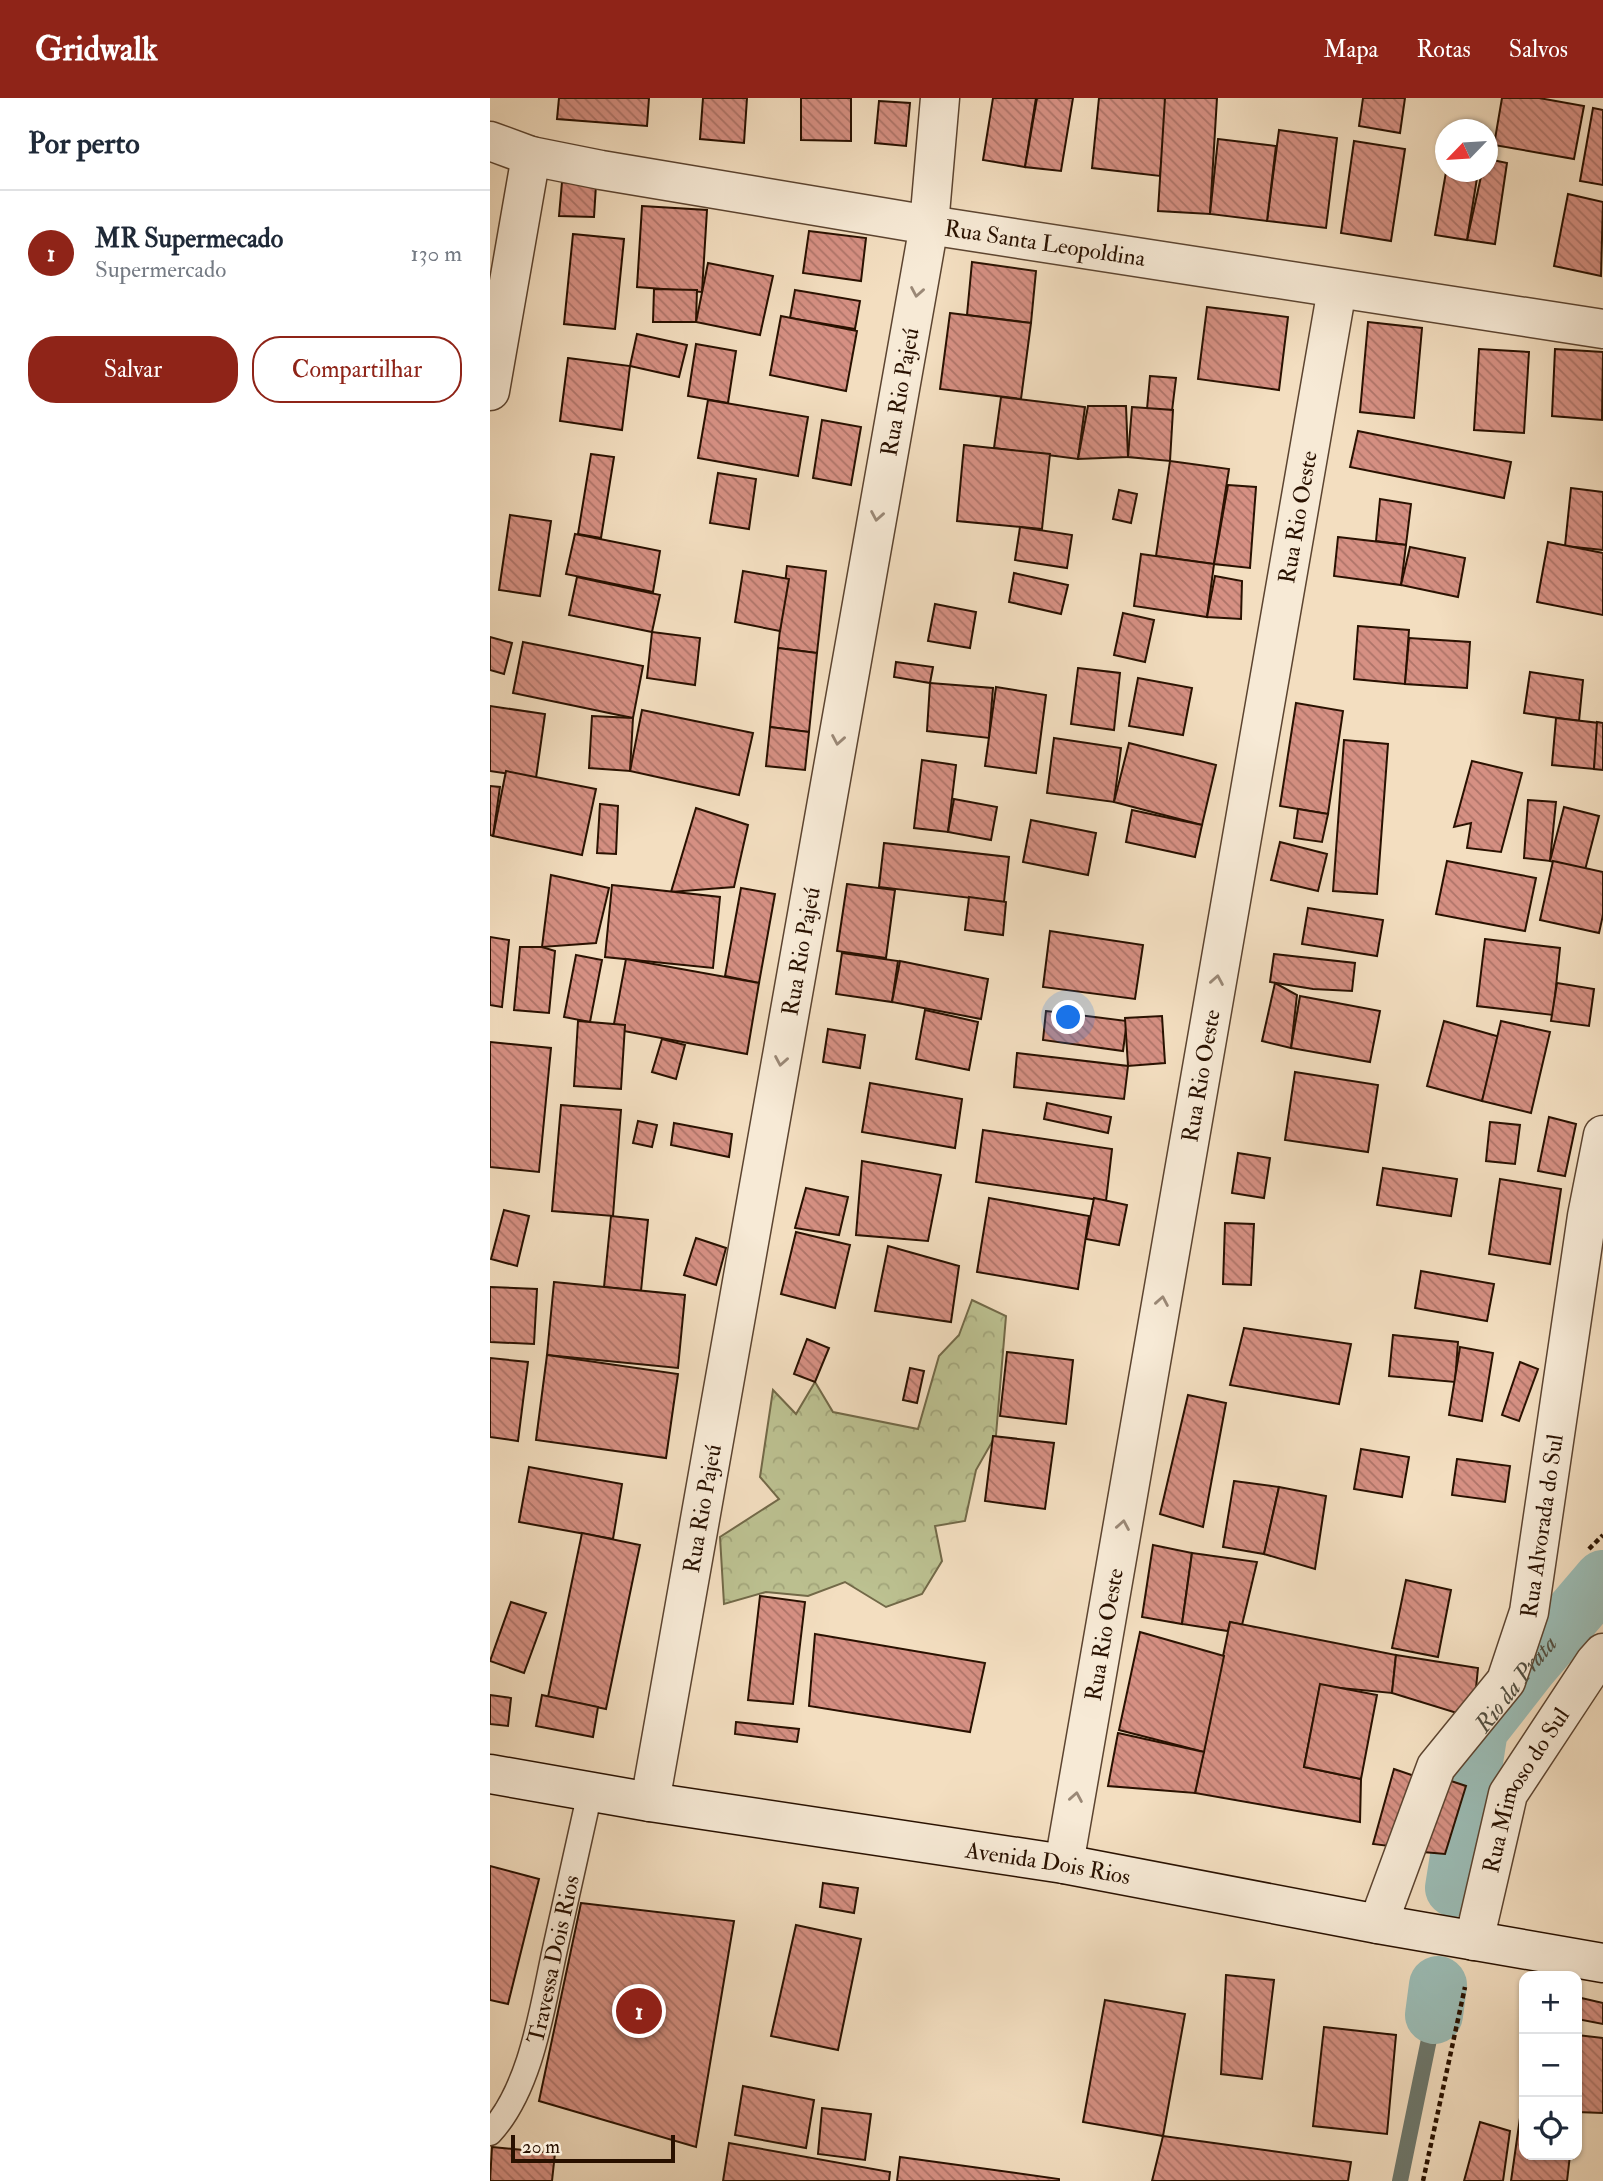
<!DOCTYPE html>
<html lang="pt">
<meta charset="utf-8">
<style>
:root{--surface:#fff;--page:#f6f6f7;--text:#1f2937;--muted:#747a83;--line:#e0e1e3;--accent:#8f2418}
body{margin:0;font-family:"IM FELL Double Pica",serif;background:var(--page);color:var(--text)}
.controls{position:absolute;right:21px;bottom:21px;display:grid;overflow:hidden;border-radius:14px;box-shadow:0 2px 5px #0004}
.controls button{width:63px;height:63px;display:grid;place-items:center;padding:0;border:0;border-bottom:2px solid var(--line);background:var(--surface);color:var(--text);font:35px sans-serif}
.compass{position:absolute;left:945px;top:21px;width:63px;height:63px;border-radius:50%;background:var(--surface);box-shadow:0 2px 5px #0004;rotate:245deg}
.scale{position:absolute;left:21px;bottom:18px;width:164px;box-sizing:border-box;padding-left:7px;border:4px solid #291100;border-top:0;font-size:19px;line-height:24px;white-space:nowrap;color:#291100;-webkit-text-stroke:5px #f7ead6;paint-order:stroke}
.you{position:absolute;left:579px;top:920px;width:24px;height:24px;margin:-18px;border:5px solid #fff;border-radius:50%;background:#1a73e8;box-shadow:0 0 0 10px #1a73e833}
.badge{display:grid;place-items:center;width:46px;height:46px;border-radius:50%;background:var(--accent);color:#fff;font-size:23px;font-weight:700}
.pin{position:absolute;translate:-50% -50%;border:4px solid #fff;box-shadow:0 2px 7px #0006}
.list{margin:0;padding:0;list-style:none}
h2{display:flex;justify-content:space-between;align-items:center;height:91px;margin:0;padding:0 28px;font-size:30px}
h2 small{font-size:23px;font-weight:400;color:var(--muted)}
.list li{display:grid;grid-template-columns:46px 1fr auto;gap:21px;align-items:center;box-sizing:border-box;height:126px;padding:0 28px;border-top:2px solid var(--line)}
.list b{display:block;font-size:26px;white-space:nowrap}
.list p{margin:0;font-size:23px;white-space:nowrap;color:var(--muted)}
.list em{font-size:23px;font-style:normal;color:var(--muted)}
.actions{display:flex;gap:14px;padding:21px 28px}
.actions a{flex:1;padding:16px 0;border:2px solid var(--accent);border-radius:28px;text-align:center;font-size:24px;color:var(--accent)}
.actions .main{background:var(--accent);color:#fff}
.icon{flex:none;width:38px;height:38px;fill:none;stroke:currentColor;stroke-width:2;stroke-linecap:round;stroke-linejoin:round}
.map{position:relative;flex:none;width:1113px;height:2083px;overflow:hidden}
header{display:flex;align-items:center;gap:42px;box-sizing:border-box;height:98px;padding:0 35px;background:var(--accent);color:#fff}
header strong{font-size:33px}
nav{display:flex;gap:38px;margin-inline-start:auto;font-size:24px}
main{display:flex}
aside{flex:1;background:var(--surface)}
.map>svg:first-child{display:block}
.forest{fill:url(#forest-crowns);stroke:#726948;stroke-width:2}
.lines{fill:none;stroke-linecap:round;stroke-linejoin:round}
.stream{stroke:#6d786d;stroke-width:16}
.canal{stroke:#9bbcb5;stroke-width:58}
.building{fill:url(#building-back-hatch);stroke:#291100;stroke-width:2}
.lane-casing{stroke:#5c4430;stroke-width:27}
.street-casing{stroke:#5c4430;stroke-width:41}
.secondary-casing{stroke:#291100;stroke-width:41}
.path{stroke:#291100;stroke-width:4.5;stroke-dasharray:5 3.5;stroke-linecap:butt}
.lane{stroke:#f7ead6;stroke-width:24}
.street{stroke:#f7ead6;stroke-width:38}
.secondary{stroke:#f7ead6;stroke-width:38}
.oneway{stroke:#9a8876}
.labels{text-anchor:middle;stroke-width:6;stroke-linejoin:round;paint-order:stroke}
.street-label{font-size:23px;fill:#291100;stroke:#f7ead6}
.water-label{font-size:24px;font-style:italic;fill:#514d3f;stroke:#f7ead6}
</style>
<header>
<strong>Gridwalk</strong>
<nav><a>Mapa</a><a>Rotas</a><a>Salvos</a></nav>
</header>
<main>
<aside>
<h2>Por perto<small></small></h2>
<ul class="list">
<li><span class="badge">1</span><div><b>MR Supermecado</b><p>Supermercado</p></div><em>130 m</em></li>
</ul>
<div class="actions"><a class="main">Salvar</a><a>Compartilhar</a></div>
</aside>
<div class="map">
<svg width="1113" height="2083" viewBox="0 0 1113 2083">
<defs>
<pattern id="forest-crowns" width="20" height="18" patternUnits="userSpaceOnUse" patternTransform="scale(1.75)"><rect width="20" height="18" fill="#bcc191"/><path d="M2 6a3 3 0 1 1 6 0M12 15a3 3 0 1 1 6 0" fill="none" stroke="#a2a57b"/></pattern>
<pattern id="building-back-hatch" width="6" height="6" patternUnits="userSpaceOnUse" patternTransform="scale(1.75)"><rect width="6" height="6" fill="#d69083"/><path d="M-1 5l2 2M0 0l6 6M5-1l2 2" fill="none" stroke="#ae7469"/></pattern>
</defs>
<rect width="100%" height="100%" fill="#f3dec0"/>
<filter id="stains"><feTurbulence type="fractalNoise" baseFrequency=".00286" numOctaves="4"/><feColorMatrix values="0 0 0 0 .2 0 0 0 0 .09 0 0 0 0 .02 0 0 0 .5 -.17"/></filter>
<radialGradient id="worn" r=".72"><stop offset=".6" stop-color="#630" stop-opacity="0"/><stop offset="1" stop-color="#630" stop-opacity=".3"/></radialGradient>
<path class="forest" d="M482 1202 516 1218 506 1337 486 1372 475 1423 445 1428 452 1463 432 1496 396 1509 355 1484 318 1498 276 1494 234 1506 230 1439 289 1401 270 1379 283 1292 306 1316 325 1284 343 1314 428 1331 449 1258 469 1237Z"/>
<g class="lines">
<path class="stream" d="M910 2083 944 1917"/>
<g class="canal">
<path id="s1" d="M964 1790 989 1632 1039 1568 1113 1481"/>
<path d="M944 1917 948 1887"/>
</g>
</g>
<g class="building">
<path d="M69 0H159L157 28 67 21Z"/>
<path d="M213 0H257L254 45 210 41Z"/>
<path d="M311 0H361V43L311 42Z"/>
<path d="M503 0H546L535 69 493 62Z"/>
<path d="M547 0H583L571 73 535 69Z"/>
<path d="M609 0H678L670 78 602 70Z"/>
<path d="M675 0H727L720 116 668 113Z"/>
<path d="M873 0H915L910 35 869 28Z"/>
<path d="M1012 0H1049L1094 8 1084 61 1004 47Z"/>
<path d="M389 3 420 5 416 48 385 45Z"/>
<path d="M1103 10 1113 12V87L1090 83Z"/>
<path d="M789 32 847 40 836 130 777 123Z"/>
<path d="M728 41 786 48 777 123 720 116Z"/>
<path d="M864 43 915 51 901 143 851 135Z"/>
<path d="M998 61 1017 65 1005 146 977 142 992 74H998Z"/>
<path d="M956 74H988L977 142 945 137Z"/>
<path d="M72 84 106 87 104 119 69 118Z"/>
<path d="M1078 96 1113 104 1111 178 1064 168Z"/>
<path d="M152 108 217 112 212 194 147 189Z"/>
<path d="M319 133 376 140 371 183 313 175Z"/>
<path d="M83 136 134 141 125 231 74 226Z"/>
<path d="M482 164 546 173 541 225 477 217Z"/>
<path d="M218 165 283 178 270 237 206 224Z"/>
<path d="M164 191 207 192 206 224H163Z"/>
<path d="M305 192 370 203 365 231 300 220Z"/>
<path d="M717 209 798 219 789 292 708 281Z"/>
<path d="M460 215 541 225 531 301 450 291Z"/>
<path d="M291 218 367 233 356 293 280 277Z"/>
<path d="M878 224 932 230 924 320 870 314Z"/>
<path d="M147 236 197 247 189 279 140 268Z"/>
<path d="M206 246 246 253 238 305 198 298Z"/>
<path d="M989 251 1039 254 1034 335 984 332Z"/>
<path d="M1065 251 1113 254 1112 322 1062 318Z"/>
<path d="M78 260 140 268 132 332 70 323Z"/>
<path d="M660 278 686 280 682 313 657 311Z"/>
<path d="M511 299 595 309 588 361 504 350Z"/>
<path d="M218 302 318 319 308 378 208 360Z"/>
<path d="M598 308H636L638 359 588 361Z"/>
<path d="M642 309 683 312 680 363 638 359Z"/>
<path d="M332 322 371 329 361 387 323 380Z"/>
<path d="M868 333 1021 364 1014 400 860 369Z"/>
<path d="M474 347 560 356 552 431 467 423Z"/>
<path d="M101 356 124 359 111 440 88 436Z"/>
<path d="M680 363 739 371 724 466 666 458Z"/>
<path d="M228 375 266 381 259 431 220 425Z"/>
<path d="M738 387 766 389 760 470 724 466Z"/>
<path d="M1081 390 1113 394V452L1075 448Z"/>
<path d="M629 392 647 396 641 425 623 421Z"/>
<path d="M890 401 921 406 916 447 886 443Z"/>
<path d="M20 417 61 423 50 498 9 492Z"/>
<path d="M530 429 582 437 577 470 525 462Z"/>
<path d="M85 436 170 453 163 494 76 476Z"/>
<path d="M848 439 916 447 911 487 844 478Z"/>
<path d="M1058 444 1113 455V517L1047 504Z"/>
<path d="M920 449 975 460 968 499 911 487Z"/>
<path d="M651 456 724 466 717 519 644 508Z"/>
<path d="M297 468 336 473 327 555 288 550Z"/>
<path d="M253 473 299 481 290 533 245 524Z"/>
<path d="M524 475 578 487 571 516 519 504Z"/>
<path d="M725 478 752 483 751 521 717 519Z"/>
<path d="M87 479 170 497 162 534 79 517Z"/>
<path d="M445 506 486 514 480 550 438 543Z"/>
<path d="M633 515 664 522 655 564 624 557Z"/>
<path d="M868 528 919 532 915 586 864 581Z"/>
<path d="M162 534 210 540 205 587 157 580Z"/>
<path d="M0 539 22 545 14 576 0 572Z"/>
<path d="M919 540 980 544 977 590 915 586Z"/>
<path d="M33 544 153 568 143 620 23 595Z"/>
<path d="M288 550 327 555 319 634 280 629Z"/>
<path d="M406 564 443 569 440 585 404 579Z"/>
<path d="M588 570 630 575 624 632 581 626Z"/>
<path d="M1040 574 1093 582 1089 623 1034 615Z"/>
<path d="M648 580 702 590 693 637 639 628Z"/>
<path d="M440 585 503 590 499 640 437 633Z"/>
<path d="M506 589 556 597 546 675 495 668Z"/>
<path d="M806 605 853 613 838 716 790 708Z"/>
<path d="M0 608 55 616 46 680 0 673Z"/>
<path d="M152 612 263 635 249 697 140 673Z"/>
<path d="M102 618 143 620 140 673 99 670Z"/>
<path d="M1066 620 1109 625 1104 671 1062 667Z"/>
<path d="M1107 624 1113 625V672L1104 671Z"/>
<path d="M280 629 319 634 315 672 276 668Z"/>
<path d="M564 640 631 650 624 704 557 695Z"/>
<path d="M854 642 898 646 887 796 843 793Z"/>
<path d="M639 645 726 667 712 727 624 704Z"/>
<path d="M432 662 466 667 458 734 424 730Z"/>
<path d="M982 663 1032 675 1011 754 977 750 981 725 964 729Z"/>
<path d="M16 673 106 691 92 757 3 738Z"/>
<path d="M0 688 10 689 3 738 0 737Z"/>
<path d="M464 701 507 709 501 742 458 734Z"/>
<path d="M1038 702 1066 704 1060 763 1034 760Z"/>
<path d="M110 706 128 708 126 756 107 755Z"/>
<path d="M1074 709 1109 718 1095 772 1060 763Z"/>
<path d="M206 710 258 727 244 789 181 794Z"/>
<path d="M808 711 838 716 832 744 804 740Z"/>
<path d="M642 712 712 727 705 759 636 744Z"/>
<path d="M541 722 606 735 598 777 533 764Z"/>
<path d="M790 744 837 756 828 793 781 782Z"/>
<path d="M394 745 519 759 514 804 389 789Z"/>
<path d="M957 763 1046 780 1035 833 946 816Z"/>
<path d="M1063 763 1113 774V817L1109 835 1050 822Z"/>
<path d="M61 777 119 790 106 845 52 849Z"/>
<path d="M357 786 405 792 396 860 347 853Z"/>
<path d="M122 787 230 799 223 870 115 859Z"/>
<path d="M251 790 285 796 269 885 235 878Z"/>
<path d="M479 799 516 804 513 837 475 832Z"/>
<path d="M818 810 893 822 887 858 812 846Z"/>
<path d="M560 833 653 847 645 901 553 889Z"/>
<path d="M0 839 19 842 12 909 0 907Z"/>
<path d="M995 841 1070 850 1063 917 987 908Z"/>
<path d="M30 849H52L65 853 59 915 24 912Z"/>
<path d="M352 855 408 863 402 904 346 896Z"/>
<path d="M784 856 865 865 862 893 823 891 780 884Z"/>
<path d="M86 857 112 862 100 924 74 919Z"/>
<path d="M136 861 269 885 257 956 123 931Z"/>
<path d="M410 863 498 881 491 921 402 904Z"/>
<path d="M785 885 807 897 801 950 772 943Z"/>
<path d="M1067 885 1104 891 1099 928 1061 923Z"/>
<path d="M810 898 890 913 880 964 801 950Z"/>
<path d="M435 912 488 924 479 972 426 961Z"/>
<path d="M556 913 637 923 633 953 553 942Z"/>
<path d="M672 918 675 965 638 968 635 920Z"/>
<path d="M88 923 135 927 131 991 84 988Z"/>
<path d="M954 923 1010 939 992 1003 937 988Z"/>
<path d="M1011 923 1060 934 1041 1015 992 1003Z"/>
<path d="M338 931 375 937 370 970 333 964Z"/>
<path d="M172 941 195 947 186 981 162 974Z"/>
<path d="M0 944 61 950 49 1074 0 1069Z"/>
<path d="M527 955 638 968 634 1001 524 989Z"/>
<path d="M805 974 888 987 878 1054 795 1042Z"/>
<path d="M380 985 472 1001 465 1050 372 1034Z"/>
<path d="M557 1005 621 1019 618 1035 554 1021Z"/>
<path d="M71 1007 131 1012 123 1118 62 1113Z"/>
<path d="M1059 1019 1086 1026 1075 1078 1048 1073Z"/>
<path d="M148 1023 167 1027 162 1049 143 1045Z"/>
<path d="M1000 1024 1030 1027 1025 1066 996 1063Z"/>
<path d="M184 1025 242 1036 239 1059 181 1047Z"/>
<path d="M493 1032 622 1051 616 1103 486 1084Z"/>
<path d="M748 1055 780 1060 774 1100 742 1095Z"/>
<path d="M372 1063 451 1077 438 1143 366 1137Z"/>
<path d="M893 1070 967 1081 961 1118 887 1107Z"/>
<path d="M1010 1081 1071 1091 1060 1166 999 1156Z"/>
<path d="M316 1090 358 1099 349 1137 305 1130Z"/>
<path d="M499 1100 599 1118 588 1191 487 1174Z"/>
<path d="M604 1100 637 1107 629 1147 596 1141Z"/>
<path d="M14 1112 39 1118 27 1168 1 1161Z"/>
<path d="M121 1118 158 1122 151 1193 114 1189Z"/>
<path d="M735 1125 764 1126 761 1187 733 1186Z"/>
<path d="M306 1134 360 1147 345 1210 291 1196Z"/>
<path d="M206 1140 236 1150 226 1187 194 1177Z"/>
<path d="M398 1148 469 1168 461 1224 385 1213Z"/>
<path d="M931 1173 1004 1186 997 1223 925 1210Z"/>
<path d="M64 1184 195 1197 188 1270 57 1257Z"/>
<path d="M0 1189 47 1191 44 1246 0 1244Z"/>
<path d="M754 1230 861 1246 849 1306 740 1287Z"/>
<path d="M903 1237 968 1244 965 1284 899 1278Z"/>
<path d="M317 1241 339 1250 325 1284 304 1276Z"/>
<path d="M970 1249 1003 1255 992 1323 959 1317Z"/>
<path d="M517 1254 583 1262 576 1326 510 1318Z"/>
<path d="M57 1257 188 1276 176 1360 46 1342Z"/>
<path d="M0 1260 38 1264 28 1343 0 1339Z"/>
<path d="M1030 1264 1048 1271 1029 1323 1012 1317Z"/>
<path d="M420 1270 434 1273 427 1305 413 1302Z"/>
<path d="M698 1297 736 1305 713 1429 670 1416Z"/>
<path d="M503 1338 564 1345 555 1411 495 1403Z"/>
<path d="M871 1351 919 1359 912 1399 864 1391Z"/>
<path d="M967 1361 1020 1368 1015 1404 962 1397Z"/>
<path d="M39 1369 132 1386 123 1441 29 1424Z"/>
<path d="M744 1383 789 1389 774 1456 733 1449Z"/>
<path d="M789 1389 836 1398 825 1471 774 1456Z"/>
<path d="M92 1435 150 1447 116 1611 58 1599Z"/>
<path d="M663 1447 702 1455 692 1526 652 1519Z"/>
<path d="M702 1455 767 1464 752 1527 740 1524 738 1533 692 1526Z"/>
<path d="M916 1482 961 1492 948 1559 902 1550Z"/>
<path d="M270 1498 315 1504 303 1606 258 1602Z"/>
<path d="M21 1504 56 1515 34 1575 0 1563Z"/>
<path d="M740 1524 906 1557 902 1595 830 1588 814 1669 871 1681 870 1724 705 1695Z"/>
<path d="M650 1534 734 1558 714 1654 629 1632Z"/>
<path d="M325 1536 495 1565 480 1634 319 1608Z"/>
<path d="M906 1557 988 1570 983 1620 902 1595Z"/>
<path d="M830 1586 887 1597 871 1681 814 1669Z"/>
<path d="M0 1597 21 1600 18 1628 0 1626Z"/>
<path d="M52 1597 108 1609 103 1639 46 1628Z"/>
<path d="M246 1624 309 1631 307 1644 245 1636Z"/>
<path d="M628 1635 714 1654 705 1695 618 1688Z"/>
<path d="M904 1671 936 1682 915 1750 883 1746Z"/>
<path d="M943 1677 976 1688 955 1756 922 1753Z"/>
<path d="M0 1768 49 1781 18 1906 0 1902Z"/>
<path d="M333 1785 368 1790 364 1815 330 1809Z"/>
<path d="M91 1805 244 1823 206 2049 49 2003Z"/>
<path d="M306 1827 371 1841 348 1952 281 1938Z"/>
<path d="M736 1877 784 1882 772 1981 731 1976Z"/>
<path d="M1087 1899 1113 1905V1926L1087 1921Z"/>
<path d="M615 1902 695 1916 673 2038 593 2024Z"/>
<path d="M834 1929 906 1937 897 2036 823 2028Z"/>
<path d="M1087 1937 1113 1940V2015L1087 2014Z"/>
<path d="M253 1988 324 2002 316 2050 245 2037Z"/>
<path d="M1034 1992V2057H1080L1077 2083H1021Z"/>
<path d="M332 2010 381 2016 375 2062 328 2056Z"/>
<path d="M990 2024 1020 2033 1013 2083H974Z"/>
<path d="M673 2038 861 2064 858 2083H662Z"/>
<path d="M239 2045 400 2074 399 2083H233Z"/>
<path d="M2 2049 65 2055 62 2083H0Z"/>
<path d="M410 2059 569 2081V2083H407Z"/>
</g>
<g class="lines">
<g class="lane-casing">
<g id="lane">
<path id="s2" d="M0 2035C42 1989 52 1910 65 1851 77 1799 88 1746 100 1694"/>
</g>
</g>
<g class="street-casing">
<g id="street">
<path id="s3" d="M0 43 41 58 111 72 439 127 1113 231"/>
<path d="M0 293 41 58"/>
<path id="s4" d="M160 1704 439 127 450 0"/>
<path id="s5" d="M574 1766 847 191"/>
<path id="s6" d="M888 1826 946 1669 1016 1583 1039 1514 1097 1118 1113 1037"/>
<path id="s7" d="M984 1843 1018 1696 1105 1564 1113 1555"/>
</g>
</g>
<g class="secondary-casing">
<g id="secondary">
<path id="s8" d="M0 1676 160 1704 574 1766 888 1826 1113 1865"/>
</g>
</g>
<g class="path">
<path d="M1099 1451 1113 1437"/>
<path d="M933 2083 975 1889"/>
</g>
<use href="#lane" class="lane"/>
<use href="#street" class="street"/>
<use href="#secondary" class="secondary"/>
</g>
<defs><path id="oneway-chevron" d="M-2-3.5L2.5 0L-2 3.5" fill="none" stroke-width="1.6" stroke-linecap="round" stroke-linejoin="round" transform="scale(1.75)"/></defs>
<g class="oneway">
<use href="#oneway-chevron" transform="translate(427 194) rotate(100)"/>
<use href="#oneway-chevron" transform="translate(387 418) rotate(100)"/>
<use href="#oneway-chevron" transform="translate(348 642) rotate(100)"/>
<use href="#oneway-chevron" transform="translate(727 882) rotate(-80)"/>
<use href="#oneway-chevron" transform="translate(291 963) rotate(100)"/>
<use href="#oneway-chevron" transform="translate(672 1203) rotate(-80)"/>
<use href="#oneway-chevron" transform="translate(633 1427) rotate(-80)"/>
<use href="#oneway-chevron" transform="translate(586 1699) rotate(-80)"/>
</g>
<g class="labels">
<g class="street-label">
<text dy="8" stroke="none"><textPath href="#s3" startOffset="565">Rua Santa Leopoldina</textPath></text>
<text dy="8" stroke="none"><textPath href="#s4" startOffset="1432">Rua Rio Pajeú</textPath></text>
<text dy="8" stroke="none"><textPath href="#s5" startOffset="1367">Rua Rio Oeste</textPath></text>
<text dy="8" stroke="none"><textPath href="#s4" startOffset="864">Rua Rio Pajeú</textPath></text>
<text dy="8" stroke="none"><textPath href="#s5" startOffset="800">Rua Rio Oeste</textPath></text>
<text dy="8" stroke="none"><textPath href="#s4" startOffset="298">Rua Rio Pajeú</textPath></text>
<text dy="8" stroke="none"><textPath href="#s6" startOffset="438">Rua Alvorada do Sul</textPath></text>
<text dy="8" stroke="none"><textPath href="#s5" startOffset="233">Rua Rio Oeste</textPath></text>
<text dy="8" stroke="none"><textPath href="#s7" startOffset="161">Rua Mimoso do Sul</textPath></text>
<text dy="8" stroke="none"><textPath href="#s8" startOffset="565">Avenida Dois Rios</textPath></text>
<text dy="8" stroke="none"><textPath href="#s2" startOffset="187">Travessa Dois Rios</textPath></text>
</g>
<g class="water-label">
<text dy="8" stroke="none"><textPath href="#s1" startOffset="219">Rio da Prata</textPath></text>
</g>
</g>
<rect width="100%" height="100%" filter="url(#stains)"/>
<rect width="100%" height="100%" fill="url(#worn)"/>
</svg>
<div class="controls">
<button>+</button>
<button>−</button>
<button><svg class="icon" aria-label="locate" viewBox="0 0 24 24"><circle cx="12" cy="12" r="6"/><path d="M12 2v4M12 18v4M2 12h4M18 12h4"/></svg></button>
</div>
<svg class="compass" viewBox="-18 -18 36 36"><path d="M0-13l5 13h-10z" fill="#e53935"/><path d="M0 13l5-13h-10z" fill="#747a83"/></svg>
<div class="scale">20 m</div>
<div class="you"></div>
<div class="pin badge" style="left:149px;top:1913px">1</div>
</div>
</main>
